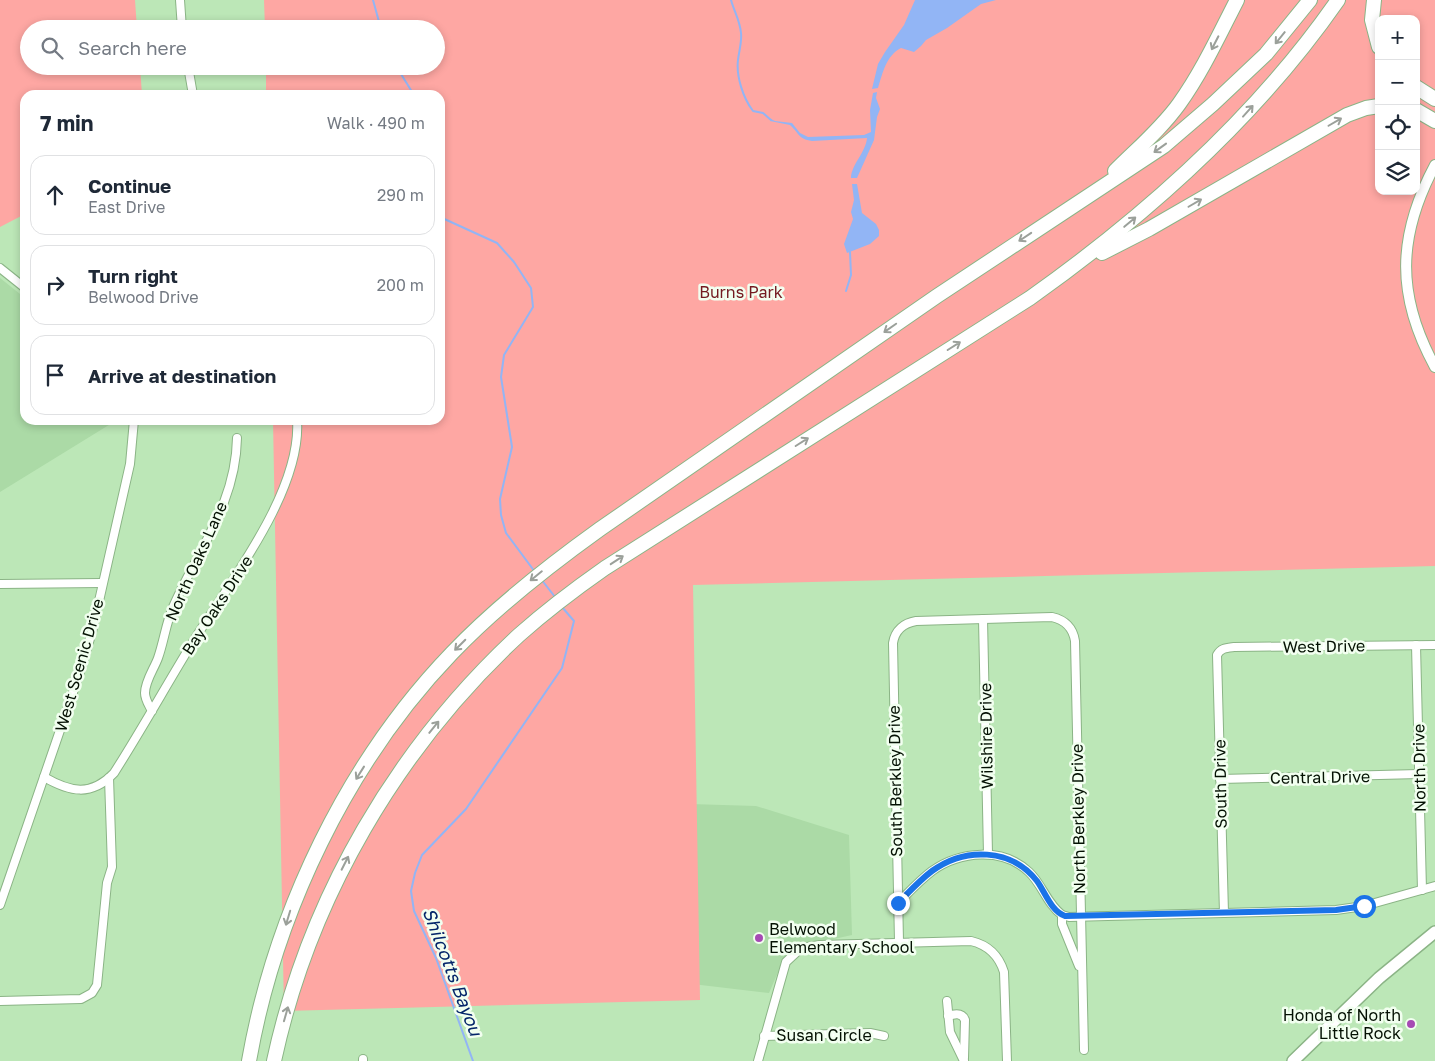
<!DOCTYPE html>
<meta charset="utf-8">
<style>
:root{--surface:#fff;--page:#f2f2f3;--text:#1f2937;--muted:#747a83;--line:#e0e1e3}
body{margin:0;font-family:"Golos Text",sans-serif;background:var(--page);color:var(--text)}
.controls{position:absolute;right:15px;top:15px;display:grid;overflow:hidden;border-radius:10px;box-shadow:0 2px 8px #0003}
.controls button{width:45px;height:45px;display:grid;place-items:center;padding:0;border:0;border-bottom:1px solid var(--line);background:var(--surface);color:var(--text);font:25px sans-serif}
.stop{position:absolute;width:15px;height:15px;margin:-11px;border:4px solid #1a73e8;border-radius:50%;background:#fff}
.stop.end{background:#1a73e8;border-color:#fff;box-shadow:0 1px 5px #0008}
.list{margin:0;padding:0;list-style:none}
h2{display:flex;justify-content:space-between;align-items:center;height:65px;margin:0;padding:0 20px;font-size:21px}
h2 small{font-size:16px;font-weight:400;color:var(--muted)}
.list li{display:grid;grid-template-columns:32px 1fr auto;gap:15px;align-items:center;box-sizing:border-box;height:80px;margin:0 10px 10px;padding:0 10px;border:1px solid var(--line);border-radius:15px}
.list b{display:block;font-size:19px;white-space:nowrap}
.list p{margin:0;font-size:16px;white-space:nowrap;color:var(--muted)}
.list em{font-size:16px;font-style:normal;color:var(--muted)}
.icon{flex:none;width:28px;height:28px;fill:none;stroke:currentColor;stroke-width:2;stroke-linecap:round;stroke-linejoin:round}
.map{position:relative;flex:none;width:1435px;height:1061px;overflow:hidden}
.search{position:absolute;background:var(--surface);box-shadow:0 2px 8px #0003;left:20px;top:20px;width:425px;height:55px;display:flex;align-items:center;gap:12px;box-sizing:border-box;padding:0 18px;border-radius:28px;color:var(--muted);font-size:19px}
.panel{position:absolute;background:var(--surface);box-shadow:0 2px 8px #0003;left:20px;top:90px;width:425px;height:335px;border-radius:15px}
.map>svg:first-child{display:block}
.built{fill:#abdaa6}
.green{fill:#fea7a3;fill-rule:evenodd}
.water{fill:#92b5f5}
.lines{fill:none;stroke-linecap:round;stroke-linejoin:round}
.stream{stroke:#92b5f5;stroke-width:2}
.street-casing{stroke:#8bb486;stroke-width:10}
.secondary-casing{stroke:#8bb486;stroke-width:12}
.primary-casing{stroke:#8bb486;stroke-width:14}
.highway-casing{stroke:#8bb486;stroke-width:16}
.street{stroke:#fff;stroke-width:8}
.secondary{stroke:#fff;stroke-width:10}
.primary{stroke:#fff;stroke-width:11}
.highway{stroke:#fff;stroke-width:14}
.oneway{stroke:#9ba09a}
.route{stroke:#1a73e8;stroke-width:6}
.poi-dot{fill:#a64ab4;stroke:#f2fff0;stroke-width:2}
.labels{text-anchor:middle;stroke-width:5;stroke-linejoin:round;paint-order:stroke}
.park-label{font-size:16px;fill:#741a20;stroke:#f2fff0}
.street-label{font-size:16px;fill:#041103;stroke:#f2fff0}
.poi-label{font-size:16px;fill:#041103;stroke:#f2fff0;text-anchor:start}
.water-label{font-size:18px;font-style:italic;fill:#05266a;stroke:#f2fff0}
</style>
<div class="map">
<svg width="1435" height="1061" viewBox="0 0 1435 1061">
<rect width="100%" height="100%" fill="#bce7b7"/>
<g class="built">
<path d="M0 278 25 298V420H117L0 492Z"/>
<path d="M690 804 756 806 849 835 852 935 788 949 769 993 684 983Z"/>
</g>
<g class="green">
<path d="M0 0H135L137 29H29V66H140L142 95H25V214L0 227Z"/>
<path d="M264 0H1435V566L693 585 700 1000 284 1011 273 420H440V95H266V66H436V29H265ZM1379 19H1416V191H1379Z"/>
</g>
<g class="water">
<path d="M915 0H996L981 4 947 28 926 40 921 46 914 52 901 48C886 56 883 72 878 88L872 89 878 64 885 52 904 25Z"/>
<path d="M877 92 876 98 880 109 877 117 874 140 857 178H851C851 165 866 152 867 138L812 141C798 139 799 133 790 125L770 121 771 119 775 121 792 123 800 133 808 137 864 135 871 132 870 110 873 93Z"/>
<path d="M852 184H857L862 213 876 224 879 230V236L870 244 847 253 844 244 853 219 851 212 854 200Z"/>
</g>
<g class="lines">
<g class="stream">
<path d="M373 0 381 29"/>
<path d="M731 0C734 11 740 21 741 33 742 42 739 51 738 60 736 76 743 98 753 111L763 113 771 120"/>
<path d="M396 66 414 95"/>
<path d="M440 217 497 243 514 262 531 288 533 307 504 355 501 377 512 447 500 499 501 515 506 533 535 572"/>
<path d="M846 291 851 275 850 252"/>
<path d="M541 579 555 597"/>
<path d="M473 1061 436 958 414 911 411 891 415 873 422 855 466 809 562 668 574 621 562 607"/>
</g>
<g class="street-casing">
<g id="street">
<path d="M180 0 182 29"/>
<path d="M188 66 193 95"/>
<path d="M0 268 25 288"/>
<path d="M0 584 102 583"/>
<path d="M983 619 988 854"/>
<path d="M1416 645 1422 890"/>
<path d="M152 711C149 705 145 700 145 693 145 681 154 669 158 658 164 641 166 623 173 607 198 550 236 503 237 438"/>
<path d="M44 777C70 792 91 797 114 773 142 729 167 684 194 640 230 582 302 490 297 420"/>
<path d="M1220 779 1419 774"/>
<path d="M898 903C909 892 920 880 932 871 960 851 1003 847 1029 872 1042 884 1047 904 1062 915V924L1079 966"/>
<path d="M0 905 79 675 92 632 130 464 134 420"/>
<path d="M1224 913 1217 655C1221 648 1226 648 1234 647L1435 645"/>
<path d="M1062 915 1069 917 1336 910 1364 906 1435 886"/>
<path d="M899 942 893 643C895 630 904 623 916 621L1052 617C1065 620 1073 628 1075 641L1084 1050"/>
<path d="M0 1001 81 999 92 993 97 985 107 883 112 867 109 778"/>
<path d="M947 1001 950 1032 964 1061"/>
<path d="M948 1016C954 1014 962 1012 965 1020L964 1058"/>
<path d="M764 1036 870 1033 884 1036"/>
<path d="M363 1059V1061"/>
<path d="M758 1061 786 962 801 948 820 945 971 941C988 945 999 956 1004 972L1007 1061"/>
</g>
</g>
<g class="secondary-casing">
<path id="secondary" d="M1435 165C1397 236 1396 296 1435 367"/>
</g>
<g class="primary-casing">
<path id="primary" d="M1293 1061 1379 978 1435 932"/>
</g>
<g class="highway-casing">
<g id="highway">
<path d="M1374 0 1372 20 1379 47"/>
<path d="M1416 87 1435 99"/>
<path d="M1416 110 1435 121"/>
<path d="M1115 171C1137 149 1161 129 1179 104 1202 72 1219 35 1237 0"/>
<path d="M1102 253 1149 229 1347 115 1366 108 1379 106"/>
<path d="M249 1061C275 913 347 762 452 653 497 606 547 567 600 529L937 296 1164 146 1213 104 1266 54 1310 0"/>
<path d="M274 1061C309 898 397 748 519 635 546 611 575 589 605 568L1030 298C1147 215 1256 118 1338 0"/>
</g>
</g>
<use href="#street" class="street"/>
<use href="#secondary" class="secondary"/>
<use href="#primary" class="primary"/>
<use href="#highway" class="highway"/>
</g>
<defs><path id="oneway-shaft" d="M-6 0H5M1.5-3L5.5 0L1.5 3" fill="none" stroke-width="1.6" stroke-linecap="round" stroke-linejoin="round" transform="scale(1.25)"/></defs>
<g class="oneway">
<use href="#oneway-shaft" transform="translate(1280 38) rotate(129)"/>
<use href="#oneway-shaft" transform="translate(1215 43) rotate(117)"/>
<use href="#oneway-shaft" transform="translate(1248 111) rotate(-48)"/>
<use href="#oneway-shaft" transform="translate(1335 122) rotate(-30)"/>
<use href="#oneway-shaft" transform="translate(1160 148) rotate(144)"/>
<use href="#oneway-shaft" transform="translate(1195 203) rotate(-30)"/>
<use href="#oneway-shaft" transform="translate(1130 222) rotate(-40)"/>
<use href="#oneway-shaft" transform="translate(1025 237) rotate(146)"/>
<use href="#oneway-shaft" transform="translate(890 328) rotate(145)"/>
<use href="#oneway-shaft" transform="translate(954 346) rotate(-32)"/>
<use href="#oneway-shaft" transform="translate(802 442) rotate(-32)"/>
<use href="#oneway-shaft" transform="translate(617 560) rotate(-33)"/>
<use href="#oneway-shaft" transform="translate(536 576) rotate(141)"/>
<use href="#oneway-shaft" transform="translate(460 645) rotate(135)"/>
<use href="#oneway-shaft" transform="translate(434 727) rotate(-51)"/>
<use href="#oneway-shaft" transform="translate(360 773) rotate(122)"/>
<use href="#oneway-shaft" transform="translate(345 863) rotate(-63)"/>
<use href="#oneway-shaft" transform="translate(288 918) rotate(107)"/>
<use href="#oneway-shaft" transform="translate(286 1014) rotate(-74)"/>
</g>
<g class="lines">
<path class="route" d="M898 903C909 892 920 880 932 871 965 847 1011 848 1037 881 1045 892 1051 911 1065 916L1336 910 1364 906"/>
</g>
<g class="poi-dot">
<circle cx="759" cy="938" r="5"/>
<circle cx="1411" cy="1024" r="5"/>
</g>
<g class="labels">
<g class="park-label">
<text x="741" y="298">Burns Park</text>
</g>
<g class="street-label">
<text transform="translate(196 561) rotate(-66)" y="6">North Oaks Lane</text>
<text transform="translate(217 605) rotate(-57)" y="6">Bay Oaks Drive</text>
<text transform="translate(1324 646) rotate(-1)" y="6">West Drive</text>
<text transform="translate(79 665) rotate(-74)" y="6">West Scenic Drive</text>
<text transform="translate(986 736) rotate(-91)" y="6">Wilshire Drive</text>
<text transform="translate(1419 768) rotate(-91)" y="6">North Drive</text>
<text transform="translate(1320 777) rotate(-1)" y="6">Central Drive</text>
<text transform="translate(895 781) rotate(-91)" y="6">South Berkley Drive</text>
<text transform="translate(1220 784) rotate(-91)" y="6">South Drive</text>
<text transform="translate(1078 819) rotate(-91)" y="6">North Berkley Drive</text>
<text x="824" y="1041">Susan Circle</text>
</g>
<g class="poi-label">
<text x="769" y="935">Belwood<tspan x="769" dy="18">Elementary School</tspan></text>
<text x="1401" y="1021" text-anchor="end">Honda of North<tspan x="1401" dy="18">Little Rock</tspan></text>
</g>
<g class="water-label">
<text transform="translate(452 972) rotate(69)" y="6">Shilcotts Bayou</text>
</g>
</g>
</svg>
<div class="controls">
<button>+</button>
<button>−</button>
<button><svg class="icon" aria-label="locate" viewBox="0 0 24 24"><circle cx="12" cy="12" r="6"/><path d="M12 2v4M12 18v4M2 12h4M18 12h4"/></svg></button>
<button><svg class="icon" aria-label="layers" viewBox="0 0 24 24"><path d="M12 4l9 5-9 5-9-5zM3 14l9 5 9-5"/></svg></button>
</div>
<div class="stop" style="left:1364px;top:906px"></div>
<div class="stop end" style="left:898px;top:903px"></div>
<div class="search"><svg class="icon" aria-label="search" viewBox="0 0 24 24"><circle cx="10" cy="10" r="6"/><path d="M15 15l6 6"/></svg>Search here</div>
<section class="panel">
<h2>7 min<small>Walk · 490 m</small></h2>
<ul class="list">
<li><svg class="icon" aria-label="ahead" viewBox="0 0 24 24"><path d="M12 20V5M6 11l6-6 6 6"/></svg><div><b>Continue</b><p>East Drive</p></div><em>290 m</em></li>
<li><svg class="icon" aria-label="right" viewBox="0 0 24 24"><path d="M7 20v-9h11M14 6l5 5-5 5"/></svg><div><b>Turn right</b><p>Belwood Drive</p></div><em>200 m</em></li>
<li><svg class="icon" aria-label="arrive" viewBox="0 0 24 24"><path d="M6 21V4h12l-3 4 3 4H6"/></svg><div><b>Arrive at destination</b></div></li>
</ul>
</section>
</div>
